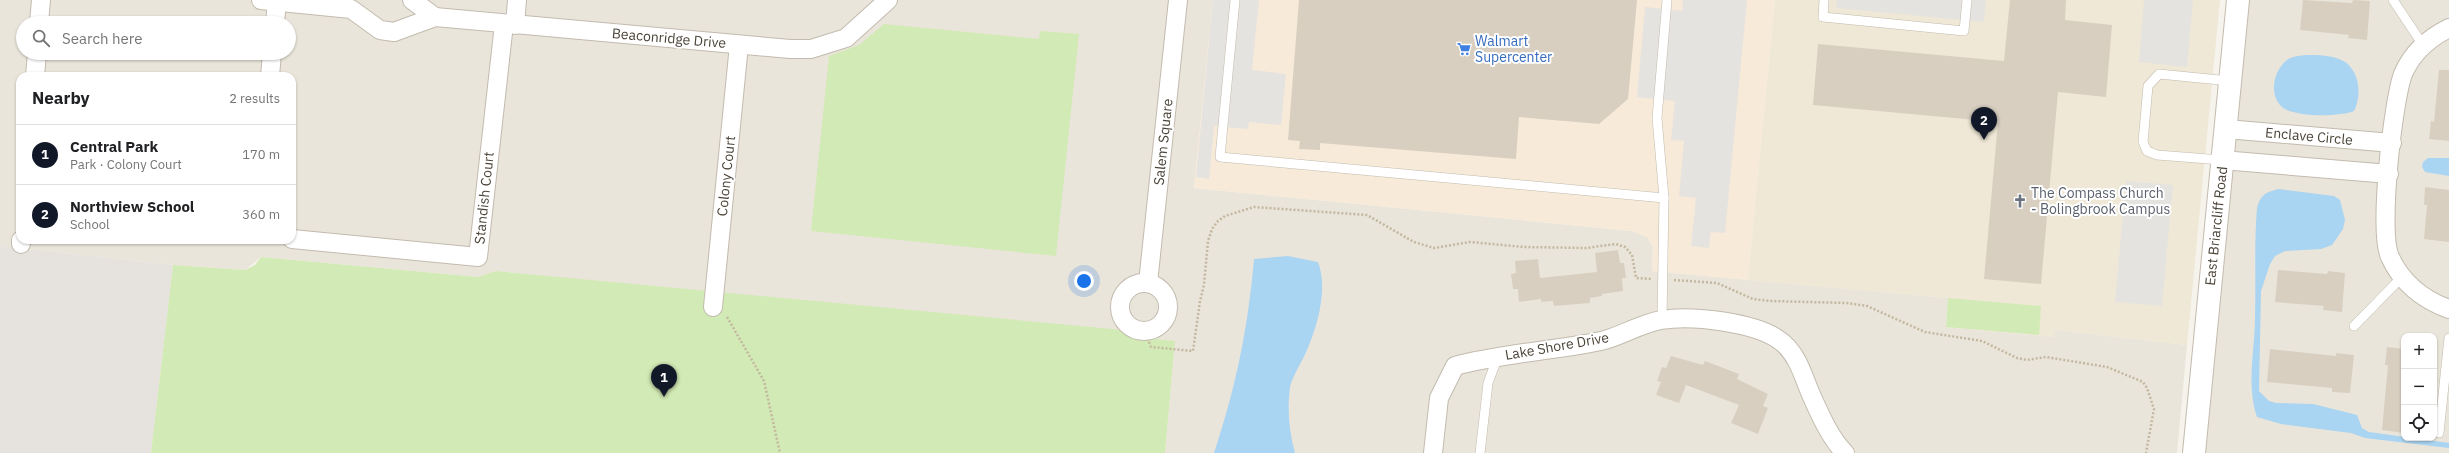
<!DOCTYPE html>
<meta charset="utf-8">
<style>
:root{--surface:#fff;--page:#f6f6f6;--text:#202124;--muted:#757577;--line:#e0e0e0;--accent:#111827}
body{margin:0;font-family:"IBM Plex Sans",sans-serif;background:var(--page);color:var(--text)}
.controls{position:absolute;right:12px;bottom:12px;display:grid;overflow:hidden;border-radius:8px;box-shadow:0 1px 3px #0004}
.controls button{width:36px;height:36px;display:grid;place-items:center;padding:0;border:0;border-bottom:1px solid var(--line);background:var(--surface);color:var(--text);font:20px sans-serif}
.you{position:absolute;left:1084px;top:281px;width:14px;height:14px;margin:-10px;border:3px solid #fff;border-radius:50%;background:#1a73e8;box-shadow:0 0 0 6px #1a73e833}
.badge{display:grid;place-items:center;width:26px;height:26px;border-radius:50%;background:var(--accent);color:#fff;font-size:13px;font-weight:700}
.pin{position:absolute;translate:-50% -33px;filter:drop-shadow(0 1px 2px #0008)}
.pin::after{content:'';position:absolute;top:21px;width:14px;height:12px;background:inherit;clip-path:polygon(0 0,100% 0,50% 100%)}
.list{margin:0;padding:0;list-style:none}
h2{display:flex;justify-content:space-between;align-items:center;height:52px;margin:0;padding:0 16px;font-size:17px}
h2 small{font-size:13px;font-weight:400;color:var(--muted)}
.list li{display:grid;grid-template-columns:26px 1fr auto;gap:12px;align-items:center;box-sizing:border-box;height:60px;padding:0 16px;border-top:1px solid var(--line)}
.list b{display:block;font-size:15px;white-space:nowrap}
.list p{margin:0;font-size:13px;white-space:nowrap;color:var(--muted)}
.list em{font-size:13px;font-style:normal;color:var(--muted)}
.icon{flex:none;width:22px;height:22px;fill:none;stroke:currentColor;stroke-width:2;stroke-linecap:round;stroke-linejoin:round}
.map{position:relative;flex:none;width:2449px;height:453px;overflow:hidden}
.search{position:absolute;background:var(--surface);box-shadow:0 1px 3px #0004;left:16px;top:16px;width:280px;height:44px;display:flex;align-items:center;gap:10px;box-sizing:border-box;padding:0 14px;border-radius:22px;color:var(--muted);font-size:15px}
.panel{position:absolute;background:var(--surface);box-shadow:0 1px 3px #0004;left:16px;top:72px;width:280px;height:172px;border-radius:12px}
.map>svg:first-child{display:block}
.residential{fill:#eae5da;fill-rule:evenodd}
.commercial{fill:#f7ead8}
.industrial{fill:#e6e2dd}
.education{fill:#efe8d6}
.green{fill:#d2eab5}
.parking{fill:#e5e3e0}
.water{fill:#a9d4f2}
.building{fill:#d8cfc1}
.lines{fill:none;stroke-linecap:round;stroke-linejoin:round}
.service-casing{stroke:#c2bbae;stroke-width:10}
.minor-casing{stroke:#c2bbae;stroke-width:20}
.tertiary-casing{stroke:#c2bbae;stroke-width:24}
.path{stroke:#c4b79f;stroke-width:2.5;stroke-dasharray:2 2;stroke-linecap:butt}
.service{stroke:#fff;stroke-width:9}
.minor{stroke:#fff;stroke-width:18}
.tertiary{stroke:#fff;stroke-width:22}
.labels{text-anchor:middle;stroke-width:4;stroke-linejoin:round;paint-order:stroke}
.street-label{font-size:14px;fill:#4b4439;stroke:#fff}
.shop-label{font-size:14px;fill:#366cbe;stroke:#fff;text-anchor:start}
.worship-label{font-size:14px;fill:#5b616d;stroke:#fff;text-anchor:start}
</style>
<div class="map">
<svg width="2449" height="453" viewBox="0 0 2449 453">
<rect width="100%" height="100%" fill="#f6f3ec"/>
<g class="residential">
<path d="M0 0H1213L1194 188 1632 231 1647 237 1653 247 1652 271 1948 298 1946 327 2053 337 2055 330 2187 345 2177 453H1165L1175 341 496 271 478 277 261 257 245 270 173 265 0 246ZM23 23H289V53H23ZM20 76H292V240H20Z"/>
<path d="M2249 0H2449V453H2205ZM2404 336H2434V438H2404Z"/>
</g>
<path class="commercial" d="M1213 0H1775L1748 280 1652 271 1653 247 1647 237 1632 231 1194 188Z"/>
<path class="industrial" d="M0 246 173 265 151 453H0Z"/>
<path class="education" d="M1775 0H2220L2187 345 2055 330 2053 337 1946 327 1948 298 1748 280Z"/>
<g class="green">
<path d="M884 24 1039 39 1040 31 1079 34 1056 256 811 231 829 56 859 45Z"/>
<path d="M261 257 478 277 496 271 1123 330 1130 336 1175 341 1165 453H151L173 265 245 270 255 265Z"/>
<path d="M1948 298 2041 306 2039 335 1946 327Z"/>
</g>
<g class="parking">
<path d="M1213 0H1259L1252 70 1286 74 1281 125 1249 122 1248 129 1214 126 1209 179 1196 177Z"/>
<path d="M1683 0H1747L1725 233 1711 232 1709 248 1691 246 1696 198 1679 196 1684 141 1671 140 1675 101 1637 97 1645 7 1682 11Z"/>
<path d="M1837 0H1986L1984 22 1836 8Z"/>
<path d="M2144 0H2193L2187 67 2139 62Z"/>
<path d="M2126 181 2173 185 2162 306 2115 302Z"/>
</g>
<g class="water">
<path d="M2314 55C2322 55 2331 56 2339 59 2359 66 2363 94 2354 111 2340 117 2290 118 2280 105 2269 92 2274 70 2287 60 2294 55 2306 55 2314 55Z"/>
<path d="M2428 158H2449V176L2425 172 2422 167 2423 162Z"/>
<path d="M2279 189 2334 196 2340 200 2345 220 2343 229 2332 245 2321 249 2285 251 2275 256 2270 264 2261 291 2259 391 2269 401 2276 403 2313 404 2357 415 2362 428 2369 432 2449 443V448L2365 438 2351 433 2281 424 2257 417C2246 385 2255 350 2255 317 2256 281 2254 244 2257 208 2261 194 2266 192 2279 189Z"/>
<path d="M1288 256 1318 262C1328 288 1318 325 1307 350 1302 362 1293 375 1290 387 1287 409 1289 431 1295 453H1214C1236 387 1248 328 1254 259Z"/>
</g>
<g class="building">
<path d="M1299 0H1637L1628 99 1599 124 1519 117 1516 159 1320 143V150L1299 149 1300 141 1288 140Z"/>
<path d="M2010 0H2066L2065 20 2112 25 2106 97 2058 92 2041 284 1984 279 1998 122 1813 105 1818 44 2004 61Z"/>
<path d="M2303 0 2352 3 2353 0 2370 1 2367 40 2348 38 2349 35 2300 30Z"/>
<path d="M2439 70H2449V141L2429 139 2431 121 2434 122Z"/>
<path d="M2425 187 2449 190V242L2424 239 2427 205H2424Z"/>
<path d="M1618 250 1620 263H1624L1626 278H1622L1623 291 1602 294V296L1590 298V303L1554 306 1553 301 1541 302V299L1519 302 1518 289H1513L1511 274 1516 273 1515 261 1538 259 1540 278 1597 272 1595 253Z"/>
<path d="M2278 270 2327 274 2328 271 2345 273 2342 312 2323 310 2324 306 2275 302Z"/>
<path d="M2387 347 2404 349V433L2382 430 2388 365H2385Z"/>
<path d="M2270 349 2336 356V353L2354 355 2350 393 2332 392V388L2267 382Z"/>
<path d="M1671 356 1703 365 1705 361 1739 374 1737 379 1768 394 1763 406 1768 408 1758 434 1731 423 1739 405 1686 385 1679 403 1656 395 1661 382 1657 381 1662 367 1666 368Z"/>
</g>
<g class="lines">
<g class="service-casing">
<g id="service">
<path d="M1235 0 1220 157 1664 198 1662 320"/>
<path d="M1824 0 1823 17 1964 31 1967 0"/>
<path d="M2393 0 2423 45"/>
<path d="M2222 160 2157 155 2147 151 2143 142 2148 86 2159 74 2230 81"/>
<path d="M1664 198 1657 118 1667 0"/>
<path d="M2354 326 2402 277"/>
<path d="M2439 433 2449 338"/>
<path d="M1480 453 1488 383 1498 356"/>
</g>
</g>
<g class="minor-casing">
<g id="minor">
<path d="M261 0 351 9 380 30 394 32 435 17 790 49H811L846 38 888 0"/>
<path d="M412 0 435 17"/>
<path d="M39 23 41 0"/>
<path d="M275 23 277 1"/>
<path d="M515 25 517 0"/>
<path d="M2449 28C2429 38 2412 53 2403 74 2393 101 2378 232 2390 257 2401 282 2423 300 2449 309"/>
<path d="M35 76 37 53"/>
<path d="M270 76 272 53"/>
<path d="M2226 129 2392 143"/>
<path d="M2222 160 2389 174"/>
<path d="M292 239 478 257 504 24"/>
<path d="M21 244V240"/>
<path d="M1148 283 1178 0"/>
<circle cx="1144" cy="307" r="24"/>
<path d="M713 307 739 45"/>
<path d="M1433 453 1439 398 1455 366C1503 353 1553 351 1601 341 1620 337 1639 324 1661 320 1692 315 1759 322 1783 343 1800 358 1804 380 1813 399 1821 417 1831 439 1845 453"/>
</g>
</g>
<g class="tertiary-casing">
<path id="tertiary" d="M2194 453 2238 0"/>
</g>
<g class="path">
<path d="M1674 280 1717 283 1753 299 1770 301 1847 303 1867 306 1925 332 1982 341 2017 358 2027 360 2046 357 2107 367 2143 382 2147 388 2154 409 2146 453"/>
<path d="M727 317 764 381 780 453"/>
<path d="M1144 331 1151 347 1193 351 1200 301 1204 285 1208 241 1212 229 1218 221 1225 216 1254 207 1367 215 1414 242 1434 248 1470 242 1524 247 1586 248 1616 244 1625 247 1632 255 1636 278 1651 279"/>
</g>
<use href="#service" class="service"/>
<use href="#minor" class="minor"/>
<use href="#tertiary" class="tertiary"/>
</g>
<defs>
<g id="supermarket-bare" transform="scale(1.08)"><path d="M-6-5.5h2.5l.6 2H6L4.5 2H-2.5L-4.4-4H-6ZM-1.5 3.2a1.3 1.3 0 1 0 .1 0ZM3 3.2a1.3 1.3 0 1 0 .1 0Z" fill="#3f7fe0" stroke="#fff" stroke-width="2.5" paint-order="stroke"/></g>
<g id="church-bare" transform="scale(1.08)"><path d="M-1.2-6h2.4v3.5h3.3v2.4h-3.3V6h-2.4V-.1h-3.3v-2.4h3.3Z" fill="#6b7280" stroke="#fff" stroke-width="2.5" paint-order="stroke"/></g>
</defs>
<g fill-rule="evenodd">
<use href="#supermarket-bare" x="1464" y="49"/>
<use href="#church-bare" x="2020" y="201"/>
</g>
<g class="labels">
<g class="street-label">
<text transform="translate(669 38) rotate(5)" y="5">Beaconridge Drive</text>
<text transform="translate(2309 136) rotate(5)" y="5">Enclave Circle</text>
<text transform="translate(1163 142) rotate(-84)" y="5">Salem Square</text>
<text transform="translate(726 176) rotate(-84)" y="5">Colony Court</text>
<text transform="translate(484 198) rotate(-84)" y="5">Standish Court</text>
<text transform="translate(2216 226) rotate(-84)" y="5">East Briarcliff Road</text>
<text transform="translate(1557 346) rotate(-10)" y="5">Lake Shore Drive</text>
</g>
<g class="shop-label">
<text x="1475" y="46">Walmart<tspan x="1475" dy="16">Supercenter</tspan></text>
</g>
<g class="worship-label">
<text x="2031" y="198">The Compass Church<tspan x="2031" dy="16">- Bolingbrook Campus</tspan></text>
</g>
</g>
</svg>
<div class="controls">
<button>+</button>
<button>−</button>
<button><svg class="icon" aria-label="locate" viewBox="0 0 24 24"><circle cx="12" cy="12" r="6"/><path d="M12 2v4M12 18v4M2 12h4M18 12h4"/></svg></button>
</div>
<div class="you"></div>
<div class="pin badge" style="left:664px;top:397px">1</div>
<div class="pin badge" style="left:1984px;top:140px">2</div>
<div class="search"><svg class="icon" aria-label="search" viewBox="0 0 24 24"><circle cx="10" cy="10" r="6"/><path d="M15 15l6 6"/></svg>Search here</div>
<section class="panel">
<h2>Nearby<small>2 results</small></h2>
<ul class="list">
<li><span class="badge">1</span><div><b>Central Park</b><p>Park · Colony Court</p></div><em>170 m</em></li>
<li><span class="badge">2</span><div><b>Northview School</b><p>School</p></div><em>360 m</em></li>
</ul>
</section>
</div>
